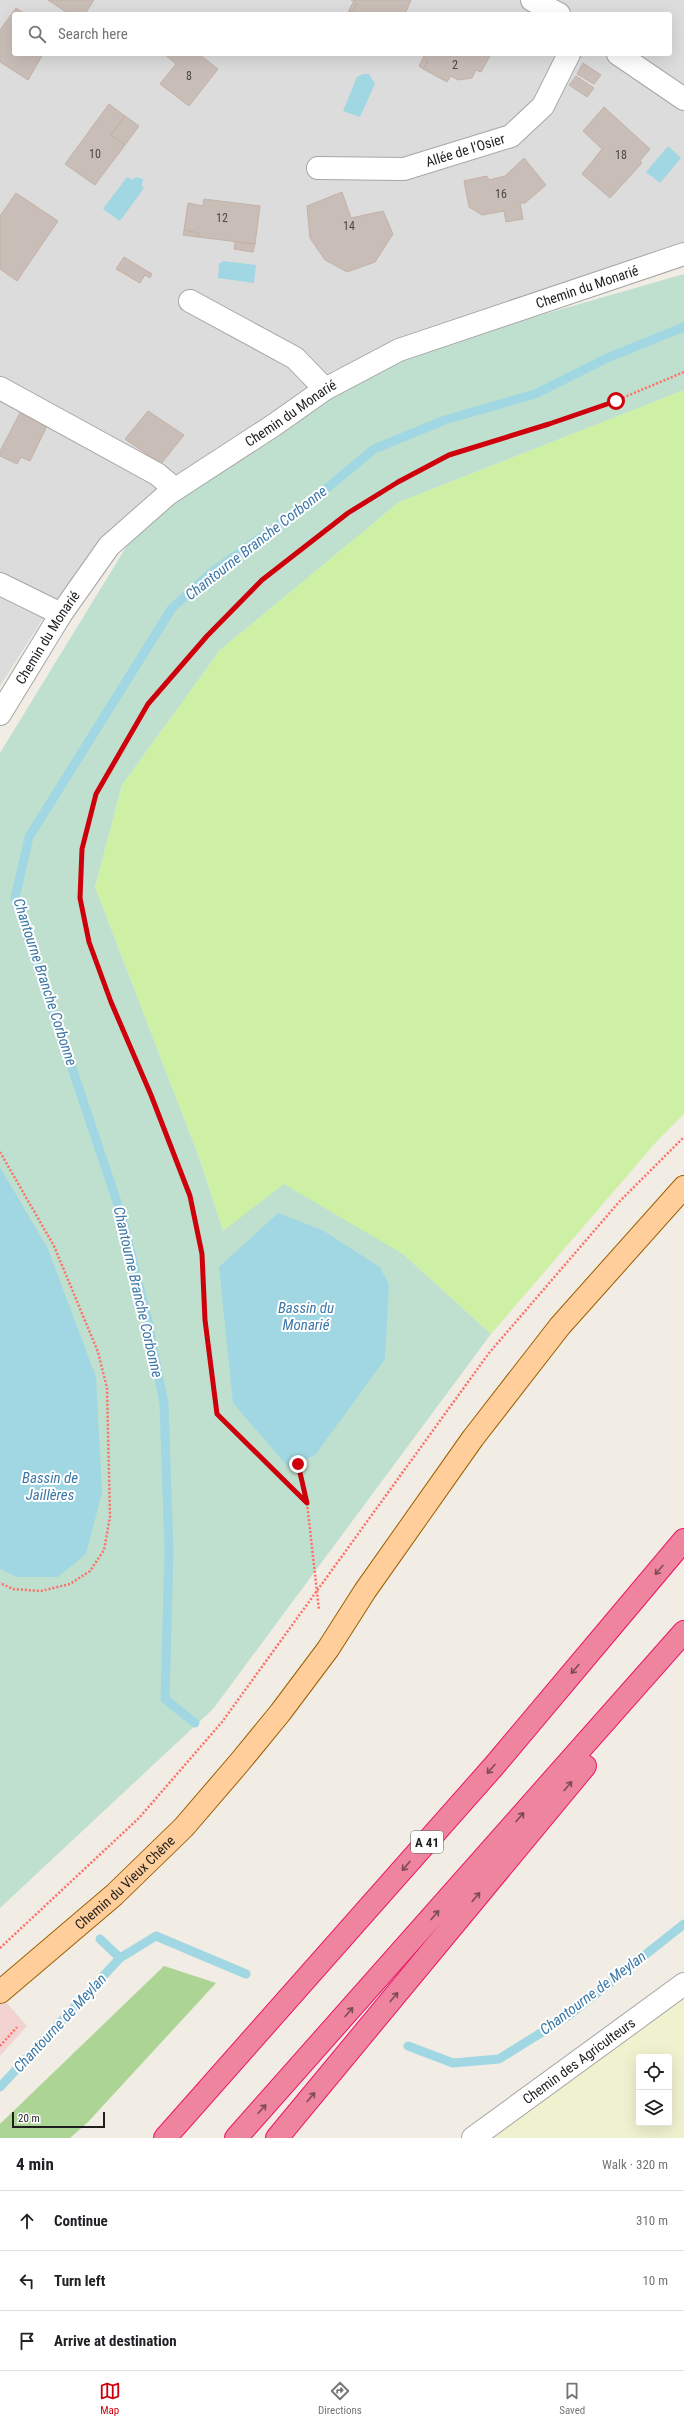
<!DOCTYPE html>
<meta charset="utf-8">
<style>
:root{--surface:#fff;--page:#f6f6f6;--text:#202124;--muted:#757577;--line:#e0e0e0;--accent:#ce000b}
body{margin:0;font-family:"Roboto Condensed",sans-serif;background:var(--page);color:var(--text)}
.controls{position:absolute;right:12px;bottom:12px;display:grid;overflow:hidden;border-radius:4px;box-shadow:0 4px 16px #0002}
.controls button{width:36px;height:36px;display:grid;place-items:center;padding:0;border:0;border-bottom:1px solid var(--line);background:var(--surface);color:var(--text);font:20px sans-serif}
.scale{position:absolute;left:12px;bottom:10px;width:93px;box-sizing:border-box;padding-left:4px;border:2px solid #1f1f1f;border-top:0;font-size:11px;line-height:14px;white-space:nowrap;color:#1f1f1f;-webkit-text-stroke:3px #fff;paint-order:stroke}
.stop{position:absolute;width:12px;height:12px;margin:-9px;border:3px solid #ce000b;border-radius:50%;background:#fff}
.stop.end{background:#ce000b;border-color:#fff;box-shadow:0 1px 4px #0008}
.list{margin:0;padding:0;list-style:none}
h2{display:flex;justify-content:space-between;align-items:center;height:52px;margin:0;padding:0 16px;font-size:17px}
h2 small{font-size:13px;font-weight:400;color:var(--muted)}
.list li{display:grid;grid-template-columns:26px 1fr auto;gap:12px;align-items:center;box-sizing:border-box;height:60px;padding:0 16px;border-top:1px solid var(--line)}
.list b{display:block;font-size:15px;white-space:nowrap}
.list em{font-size:13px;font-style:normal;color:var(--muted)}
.icon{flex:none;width:22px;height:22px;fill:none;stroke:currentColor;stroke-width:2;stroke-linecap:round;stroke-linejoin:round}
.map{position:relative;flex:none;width:684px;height:2138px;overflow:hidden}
.search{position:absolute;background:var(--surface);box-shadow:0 4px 16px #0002;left:12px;right:12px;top:12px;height:44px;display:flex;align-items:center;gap:10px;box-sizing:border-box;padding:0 14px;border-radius:4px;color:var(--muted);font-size:15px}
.sheet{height:232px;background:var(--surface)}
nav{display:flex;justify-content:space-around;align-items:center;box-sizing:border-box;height:56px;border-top:1px solid var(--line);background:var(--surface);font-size:11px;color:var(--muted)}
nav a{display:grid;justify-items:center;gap:2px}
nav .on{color:var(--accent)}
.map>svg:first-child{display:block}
.residential{fill:#dddcdc;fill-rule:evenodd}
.commercial{fill:#f3d2d2}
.farmland{fill:#f0f1ce;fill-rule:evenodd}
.grass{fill:#cef0a5}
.forest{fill:#abd495}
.wetland{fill:#bfe0cf}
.water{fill:#a0d7e2}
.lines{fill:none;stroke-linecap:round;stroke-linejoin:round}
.stream{stroke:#a0d7e2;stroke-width:9}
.building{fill:#c9beb7;stroke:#c4b1a5}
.minor-casing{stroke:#a6a6a6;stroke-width:24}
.major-casing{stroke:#9a5f00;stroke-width:24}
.highway-casing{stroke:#ec1469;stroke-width:24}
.path{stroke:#ff6e67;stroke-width:2.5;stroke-dasharray:2 2;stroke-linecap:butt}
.minor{stroke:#fff;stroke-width:22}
.major{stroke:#ffce9b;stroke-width:22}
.highway{stroke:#ef849e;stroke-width:22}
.oneway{stroke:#7d4c58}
.route{stroke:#ce000b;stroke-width:5}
.labels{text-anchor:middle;stroke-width:4;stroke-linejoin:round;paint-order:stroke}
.number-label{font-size:12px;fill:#4a4745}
.shield{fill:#fff;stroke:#626262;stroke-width:1}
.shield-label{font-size:13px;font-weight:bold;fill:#1f1f1f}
.street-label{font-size:14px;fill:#1f1f1f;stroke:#fff}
.water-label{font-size:15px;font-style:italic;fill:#3c78a7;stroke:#fff}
</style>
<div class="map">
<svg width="684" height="2138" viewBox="0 0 684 2138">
<rect width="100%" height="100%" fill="#f1ece4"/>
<path class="residential" d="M0 0H684V249L334 370 153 497 44 617 0 686ZM14 14H670V54H14Z"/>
<path class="commercial" d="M0 1995 27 2026 0 2056Z"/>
<path class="farmland" d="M684 1984V2138H473ZM639 2057H669V2123H639Z"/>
<path class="grass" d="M684 390V1114L657 1141 491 1334 403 1254 223 1231 200 1160 95 887 122 785 220 650 399 502Z"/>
<path class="forest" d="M164 1966 216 1983 88 2122 70 2138H0V2124Z"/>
<path class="wetland" d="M684 274V390L399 502 220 650 122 785 95 887 200 1160 223 1231 284 1184 403 1254 491 1334 213 1709 0 1908V753L136 531 331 389 426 348Z"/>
<g class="water">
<path d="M363 74H369L375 84 360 117 343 111 357 77Z"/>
<path d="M668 146 681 158 660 183 646 172Z"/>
<path d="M127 177 133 180 136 177 143 179 142 186 144 188 120 221 103 209Z"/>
<path d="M223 261 256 265 254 283 218 278 219 264Z"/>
<path d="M0 1167 48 1249 96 1377 102 1493 86 1554 58 1577H17L0 1569Z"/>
<path d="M278 1213 322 1230 380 1267 389 1285 385 1359 316 1454 290 1469 233 1403 219 1267Z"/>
</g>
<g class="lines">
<g class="stream">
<path d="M195 1723 165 1699 169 1551 164 1404 147 1317 122 1217 15 898 29 837 172 608 211 573 309 503 374 449 445 420 535 394 607 358 684 327"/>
<path d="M100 1939 120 1958"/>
<path d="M408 2046 453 2063 499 2059 568 2016 684 1924"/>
<path d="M0 2087 120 1958 156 1936 246 1974"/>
</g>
</g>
<g class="building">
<path d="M48 0H94L85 14H69Z"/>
<path d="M351 0H411L405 14H348L349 10 353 12 357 3Z"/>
<path d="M354 1 357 3 353 12 349 10Z"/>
<path d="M16 8 26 14H14V54H43L28 80 0 62V30Z"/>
<path d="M164 54H199L218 69 189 106 160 84 176 64Z"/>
<path d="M425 54H491L481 72 476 70 472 78 458 80 451 76 447 82 423 69 428 61 423 58Z"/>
<path d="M423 58 428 61 423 69 419 66Z"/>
<path d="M583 63 601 75 594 84 577 74Z"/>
<path d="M576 76 594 88 587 97 569 85Z"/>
<path d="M109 104 125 116 111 135 125 145 95 185 65 164Z"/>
<path d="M604 107 650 149 640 161 642 163 610 198 582 174 602 149 583 131Z"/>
<path d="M125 116 139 126 125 145 111 135Z"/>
<path d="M524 158 546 185 525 203H520L523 219 506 222 504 211 482 215 469 207 464 181 487 176 489 180 505 176Z"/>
<path d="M342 192 351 218 383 211 393 234 375 262 347 272 325 260 310 238 307 206Z"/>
<path d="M16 193 58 221 17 281 0 269V216Z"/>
<path d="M204 199 260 206 255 244 198 237 199 233 184 230 188 203 203 206Z"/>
<path d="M184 230 199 233 198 237 183 235Z"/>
<path d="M235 242 255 244 253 252 234 249Z"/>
<path d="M124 257 152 274 150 278 145 275 140 283 116 269Z"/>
<path d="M21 411 48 424 30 461 21 457 17 464 0 456V451Z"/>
<path d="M148 411 184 435 161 464 125 439Z"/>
</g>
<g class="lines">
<g class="minor-casing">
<g id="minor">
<path d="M532 0 559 14"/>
<path d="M618 54 684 99"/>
<path id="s1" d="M318 168 404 169 511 136 543 106 569 54"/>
<path d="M190 301 295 358 325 389"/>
<path d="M0 388 157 474 175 489"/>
<path d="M0 584 61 614"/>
<path id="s2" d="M0 714 61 614 109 546 168 494 274 425 325 389 399 350 684 254"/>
<path id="s3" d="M473 2138 684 1984"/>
</g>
</g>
<g class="major-casing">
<g id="major">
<path id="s4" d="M0 1992 114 1895 184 1827 239 1763 280 1713 328 1649 365 1591 473 1438 560 1326 684 1187"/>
</g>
</g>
<g class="highway-casing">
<g id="highway">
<path d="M165 2138 494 1766 684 1540"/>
<path d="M236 2138 684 1632"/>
<path d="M277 2138 585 1766"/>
</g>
</g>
<g class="path">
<path d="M0 1152 54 1246 98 1352 107 1388 110 1517 104 1550 90 1571 70 1584 41 1591 13 1589 0 1583"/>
<path d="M299 1464 307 1503 319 1610"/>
<path d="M307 1503 217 1414 205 1320 202 1254 190 1196 151 1095 111 1002 89 942 80 898 82 849 96 794 148 704 207 636 261 580 348 513 398 482 449 455 549 424 615 401 684 372"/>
<path d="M0 1948 139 1818 222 1722 489 1353 619 1202 684 1137"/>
<path d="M0 2046 17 2027"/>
</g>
<use href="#minor" class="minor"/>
<use href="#major" class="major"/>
<use href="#highway" class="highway"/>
</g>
<defs><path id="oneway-shaft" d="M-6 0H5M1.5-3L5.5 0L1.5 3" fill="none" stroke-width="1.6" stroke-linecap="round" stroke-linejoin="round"/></defs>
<g class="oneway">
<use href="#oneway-shaft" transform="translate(659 1570) rotate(130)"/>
<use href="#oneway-shaft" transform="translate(575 1669) rotate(130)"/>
<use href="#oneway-shaft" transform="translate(491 1769) rotate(131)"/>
<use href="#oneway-shaft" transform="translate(568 1786) rotate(-50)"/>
<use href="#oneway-shaft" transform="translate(520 1817) rotate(-49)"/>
<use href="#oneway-shaft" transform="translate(406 1866) rotate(131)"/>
<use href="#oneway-shaft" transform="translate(476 1897) rotate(-50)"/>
<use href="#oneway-shaft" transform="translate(435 1915) rotate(-49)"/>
<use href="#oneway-shaft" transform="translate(394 1997) rotate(-50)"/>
<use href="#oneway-shaft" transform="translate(349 2012) rotate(-49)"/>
<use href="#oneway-shaft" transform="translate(311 2097) rotate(-50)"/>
<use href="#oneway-shaft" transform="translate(262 2109) rotate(-48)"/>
</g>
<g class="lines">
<path class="route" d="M298 1464 307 1503 217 1414 205 1320 202 1254 190 1196 151 1095 111 1002 89 942 80 898 82 849 96 794 148 704 207 636 262 580 348 513 398 482 449 455 549 424 616 401"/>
</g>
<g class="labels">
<g class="number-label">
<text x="455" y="69">2</text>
<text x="189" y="80">8</text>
<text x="95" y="158">10</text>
<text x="621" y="159">18</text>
<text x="501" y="198">16</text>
<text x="222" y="222">12</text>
<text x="349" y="230">14</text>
</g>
<rect class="shield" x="411" y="1831" width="32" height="22" rx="3"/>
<g class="shield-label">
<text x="427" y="1847">A 41</text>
</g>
<g class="street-label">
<text dy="5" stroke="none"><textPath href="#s1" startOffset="150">Allée de l'Osier</textPath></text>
<text dy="5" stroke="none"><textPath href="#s2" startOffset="750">Chemin du Monarié</textPath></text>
<text dy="5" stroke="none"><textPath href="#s2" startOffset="426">Chemin du Monarié</textPath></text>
<text dy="5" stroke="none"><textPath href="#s2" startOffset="90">Chemin du Monarié</textPath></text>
<text dy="5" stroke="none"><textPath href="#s4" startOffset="166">Chemin du Vieux Chêne</textPath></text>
<text dy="5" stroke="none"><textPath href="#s3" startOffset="131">Chemin des Agriculteurs</textPath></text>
</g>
<g class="water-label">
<text transform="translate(256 543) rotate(-38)" y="5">Chantourne Branche Corbonne</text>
<text transform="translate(45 982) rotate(72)" y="5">Chantourne Branche Corbonne</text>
<text transform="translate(138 1292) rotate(77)" y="5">Chantourne Branche Corbonne</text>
<text x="306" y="1313">Bassin du<tspan x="306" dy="17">Monarié</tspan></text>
<text x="50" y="1483">Bassin de<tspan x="50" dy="17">Jaillères</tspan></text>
<text transform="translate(593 1993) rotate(-37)" y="5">Chantourne de Meylan</text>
<text transform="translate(60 2023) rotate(-47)" y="5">Chantourne de Meylan</text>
</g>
</g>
</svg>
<div class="controls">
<button><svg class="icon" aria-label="locate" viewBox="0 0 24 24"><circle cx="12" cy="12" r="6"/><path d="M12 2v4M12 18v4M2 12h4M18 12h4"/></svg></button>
<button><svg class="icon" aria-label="layers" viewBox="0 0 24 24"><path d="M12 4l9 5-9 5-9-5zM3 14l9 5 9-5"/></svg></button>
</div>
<div class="scale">20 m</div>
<div class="stop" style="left:616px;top:401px"></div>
<div class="stop end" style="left:298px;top:1464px"></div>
<div class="search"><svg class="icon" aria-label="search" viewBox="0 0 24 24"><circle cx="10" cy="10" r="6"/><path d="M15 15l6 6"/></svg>Search here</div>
</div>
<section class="sheet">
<h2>4 min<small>Walk · 320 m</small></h2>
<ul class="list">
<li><svg class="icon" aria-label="ahead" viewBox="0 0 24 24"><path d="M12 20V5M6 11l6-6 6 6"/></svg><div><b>Continue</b></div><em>310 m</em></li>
<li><svg class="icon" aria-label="left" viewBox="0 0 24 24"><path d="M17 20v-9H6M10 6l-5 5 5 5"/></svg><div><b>Turn left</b></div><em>10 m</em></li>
<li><svg class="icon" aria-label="arrive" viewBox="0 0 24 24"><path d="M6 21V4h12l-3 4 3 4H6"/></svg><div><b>Arrive at destination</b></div></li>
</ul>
</section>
<nav>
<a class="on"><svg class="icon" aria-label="map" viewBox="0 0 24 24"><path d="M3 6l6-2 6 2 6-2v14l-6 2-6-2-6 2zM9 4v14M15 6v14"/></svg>Map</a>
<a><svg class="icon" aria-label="directions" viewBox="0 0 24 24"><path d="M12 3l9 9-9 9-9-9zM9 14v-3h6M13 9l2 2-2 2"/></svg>Directions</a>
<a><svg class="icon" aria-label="saved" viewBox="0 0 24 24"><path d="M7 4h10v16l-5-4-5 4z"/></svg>Saved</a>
</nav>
